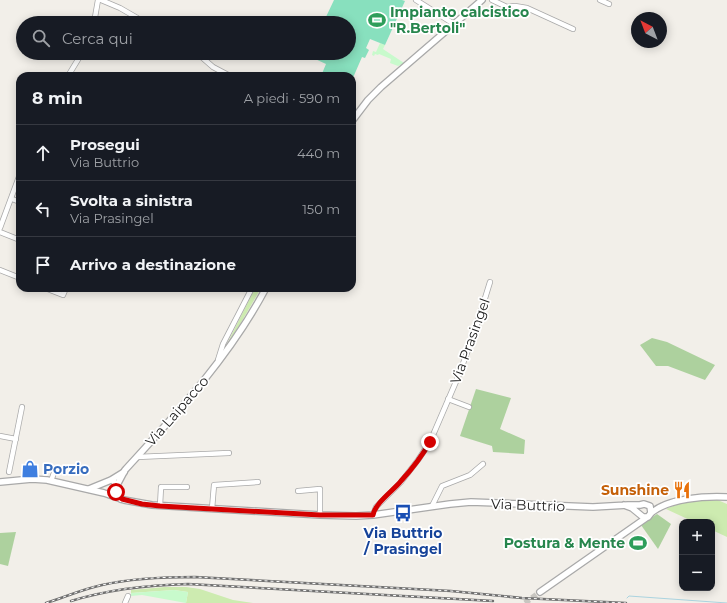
<!DOCTYPE html>
<html lang="it">
<meta charset="utf-8">
<style>
:root{--surface:#171b24;--page:#242831;--text:#f1f3f6;--muted:#9ea1a6;--line:#363941}
body{margin:0;font-family:Montserrat,sans-serif;background:var(--page);color:var(--text)}
.controls{position:absolute;right:12px;bottom:12px;display:grid;overflow:hidden;border-radius:8px;box-shadow:0 2px 10px #0003}
.controls button{width:36px;height:36px;display:grid;place-items:center;padding:0;border:0;border-bottom:1px solid var(--line);background:var(--surface);color:var(--text);font:20px sans-serif}
.compass{position:absolute;left:631px;top:12px;width:36px;height:36px;border-radius:50%;background:var(--surface);box-shadow:0 2px 10px #0003;rotate:318deg}
.stop{position:absolute;width:12px;height:12px;margin:-9px;border:3px solid #d40000;border-radius:50%;background:#fff}
.stop.end{background:#d40000;border-color:#fff;box-shadow:0 1px 4px #0008}
.list{margin:0;padding:0;list-style:none}
h2{display:flex;justify-content:space-between;align-items:center;height:52px;margin:0;padding:0 16px;font-size:17px}
h2 small{font-size:13px;font-weight:400;color:var(--muted)}
.list li{display:grid;grid-template-columns:26px 1fr auto;gap:12px;align-items:center;box-sizing:border-box;height:56px;padding:0 16px;border-top:1px solid var(--line)}
.list b{display:block;font-size:15px;white-space:nowrap}
.list p{margin:0;font-size:13px;white-space:nowrap;color:var(--muted)}
.list em{font-size:13px;font-style:normal;color:var(--muted)}
.icon{flex:none;width:22px;height:22px;fill:none;stroke:currentColor;stroke-width:2;stroke-linecap:round;stroke-linejoin:round}
.map{position:relative;flex:none;width:727px;height:603px;overflow:hidden}
.search{position:absolute;background:var(--surface);box-shadow:0 2px 10px #0003;left:16px;top:16px;width:340px;height:44px;display:flex;align-items:center;gap:10px;box-sizing:border-box;padding:0 14px;border-radius:22px;color:var(--muted);font-size:15px}
.panel{position:absolute;background:var(--surface);box-shadow:0 2px 10px #0003;left:16px;top:72px;width:340px;height:220px;border-radius:12px}
.map>svg:first-child{display:block}
.grass{fill:#cdebb0}
.forest{fill:#add19e}
.park{fill:#c8facc}
.pitch{fill:#88e0be}
.lines{fill:none;stroke-linecap:round;stroke-linejoin:round}
.stream{stroke:#aad3df;stroke-width:1}
.tertiary-tunnel{stroke:#c8c6c1;stroke-width:5.5;stroke-dasharray:5.5 3;stroke-linecap:butt}
.minor-casing{stroke:#a9a9a9;stroke-width:6}
.tertiary-casing{stroke:#a9a9a9;stroke-width:8}
.minor{stroke:#fff;stroke-width:4.5}
.tertiary{stroke:#fff;stroke-width:5.5}
.rail-casing{stroke:#707070;stroke-width:2.5}
.rail{stroke:#fff;stroke-width:1;stroke-dasharray:3;stroke-linecap:butt}
.route{stroke:#d40000;stroke-width:5}
.labels{text-anchor:middle;stroke-width:3.5;stroke-linejoin:round;paint-order:stroke}
.leisure-label{font-size:14px;font-weight:bold;fill:#27864d;stroke:#fff;text-anchor:start}
.street-label{font-size:14px;fill:#222;stroke:#fff}
.shop-label{font-size:14px;font-weight:bold;fill:#366cbe;stroke:#fff;text-anchor:start}
.food-label{font-size:14px;font-weight:bold;fill:#c56008;stroke:#fff;text-anchor:end}
.transit-label{font-size:14px;font-weight:bold;fill:#164399;stroke:#fff}
</style>
<div class="map">
<svg width="727" height="603" viewBox="0 0 727 603">
<rect width="100%" height="100%" fill="#f2efe9"/>
<g class="grass">
<path d="M255 288H261L242 321 225 348Z"/>
<path d="M713 498 727 504V537L712 530V522H694L666 509 683 502Z"/>
<path d="M165 587H186L200 589 233 600 253 603H186L188 592 174 590 131 593V590Z"/>
</g>
<g class="forest">
<path d="M652 338 667 342 715 365 705 380 668 366H656L640 345Z"/>
<path d="M476 389 511 398 500 429 525 440 524 454 493 452 492 446 460 436Z"/>
<path d="M657 514 671 524 658 549 641 525Z"/>
<path d="M16 532 8 566 0 564V533Z"/>
</g>
<g class="park">
<path d="M380 43 385 45 383 49 404 63 398 66 390 63 391 59 379 54 378 55 375 54 374 56 372 55 373 51 376 52Z"/>
<path d="M174 590 188 592 186 603 142 595 131 596V593Z"/>
</g>
<path class="pitch" d="M334 0H402L405 1 385 45 370 39 366 48 369 50 365 58 362 57 352 80V76H321L326 64 313 58 315 53H349V23H328L329 21 325 19Z"/>
<g class="lines">
<path class="stream" d="M627 598 629 596 727 603"/>
<path class="tertiary-tunnel" d="M525 603 540 592"/>
<g class="minor-casing">
<g id="minor">
<path d="M101 0 120 8 146 23"/>
<path d="M416 0 454 24"/>
<path d="M492 0 507 7 515 6 527 8 573 29"/>
<path d="M600 0 609 4"/>
<path d="M94 23 98 0"/>
<path d="M197 53 213 67 230 76"/>
<path d="M68 76 82 53"/>
<path d="M12 199 20 202"/>
<path d="M0 228 20 174"/>
<path d="M0 232 20 240"/>
<path d="M0 270 20 278"/>
<path d="M45 288 63 295 66 288"/>
<path d="M218 360 223 344 252 288"/>
<path d="M448 399 469 407"/>
<path d="M0 436 16 439"/>
<path d="M137 457 229 453"/>
<path d="M9 472 22 407"/>
<path d="M51 481 55 470"/>
<path d="M298 491 320 489V515"/>
<path d="M160 506 161 487H187"/>
<path d="M432 506 442 486 470 475 483 464"/>
<path d="M212 509 214 485 258 482"/>
<path d="M373 515 376 507 401 482 418 460 430 442 458 377 474 334 490 282"/>
<path d="M125 603 128 596"/>
</g>
</g>
<g class="tertiary-casing">
<g id="tertiary">
<path d="M352 121 368 100 381 87 482 0"/>
<path d="M0 482 32 479 47 480 104 493 124 500 152 505 320 515 356 516 373 515 450 504 471 502 593 507 628 505H640L644 504 650 506 651 513 648 517H643L632 508 624 505"/>
<path d="M114 482C119 489 115 491 121 499"/>
<path d="M117 485 125 470C177 413 230 356 266 288"/>
<path d="M89 489 111 480 124 472"/>
<path d="M651 513C669 498 705 496 727 497"/>
<path d="M540 592 646 518"/>
</g>
</g>
<use href="#minor" class="minor"/>
<use href="#tertiary" class="tertiary"/>
<g class="rail-casing">
<g id="rail">
<path d="M71 601C110 589 148 585 188 584L493 601"/>
<path d="M46 603C65 597 83 589 102 585 133 578 164 577 195 577L451 591 522 598 626 603"/>
</g>
</g>
<use href="#rail" class="rail"/>
</g>
<g class="lines">
<path class="route" d="M116 492V491L122 499 142 504 160 506 320 515H373C375 503 394 490 401 481 412 469 422 456 430 442"/>
</g>
<defs>
<g id="stadium-bare" transform="scale(1.38)"><path d="M0-5a6.5 5 0 1 0 0 10a6.5 5 0 1 0 0-10ZM-3.5-1.8h7v3.6h-7Z" fill="#2e9e5b" stroke="#fff" stroke-width="2.5" paint-order="stroke"/></g>
<g id="shop-bare" transform="scale(1.38)"><path d="M-5-2.5h2.3a2.7 3.5 0 0 1 5.4 0H5L5.5 6h-11ZM-1.5-2.5h3a1.5 2.3 0 0 0-3 0Z" fill="#3f7fe0" stroke="#fff" stroke-width="2.5" paint-order="stroke"/></g>
<g id="restaurant-bare" transform="scale(1.38)"><path d="M-5-6h1v4h1v-4h1v4h1v-4h1v5L-1.5 .5V6h-2V.5L-5-1ZM5-6V6H3V1.5H1.5Q1.5-4 5-6Z" fill="#e8710a" stroke="#fff" stroke-width="2.5" paint-order="stroke"/></g>
<g id="bus-bare" transform="scale(1.38)"><path d="M-5-6H5V4H4V6H2V4H-2V6H-4V4H-5ZM-3.5-4V0h7V-4ZM-3.5 1.2v1.5H-2V1.2ZM2 1.2v1.5H3.5V1.2Z" fill="#1a4fb4" stroke="#fff" stroke-width="2.5" paint-order="stroke"/></g>
</defs>
<g fill-rule="evenodd">
<use href="#stadium-bare" x="377" y="20"/>
<use href="#shop-bare" x="30" y="469"/>
<use href="#restaurant-bare" x="682" y="490"/>
<use href="#bus-bare" x="403" y="513"/>
<use href="#stadium-bare" x="638" y="543"/>
</g>
<g class="labels">
<g class="leisure-label">
<text x="390" y="17">Impianto calcistico<tspan x="390" dy="16">"R.Bertoli"</tspan></text>
<text x="625" y="548" text-anchor="end">Postura &amp; Mente</text>
</g>
<g class="street-label">
<text transform="translate(470 341) rotate(-70)" y="5">Via Prasingel</text>
<text transform="translate(177 411) rotate(-49)" y="5">Via Laipacco</text>
<text transform="translate(528 505) rotate(2)" y="5">Via Buttrio</text>
</g>
<g class="shop-label">
<text x="43" y="474">Porzio</text>
</g>
<g class="food-label">
<text x="669" y="495">Sunshine</text>
</g>
<g class="transit-label">
<text x="403" y="538">Via Buttrio<tspan x="403" dy="16">/ Prasingel</tspan></text>
</g>
</g>
</svg>
<div class="controls">
<button>+</button>
<button>−</button>
</div>
<svg class="compass" viewBox="-18 -18 36 36"><path d="M0-13l5 13h-10z" fill="#e53935"/><path d="M0 13l5-13h-10z" fill="#9ea1a6"/></svg>
<div class="stop" style="left:116px;top:492px"></div>
<div class="stop end" style="left:430px;top:442px"></div>
<div class="search"><svg class="icon" aria-label="search" viewBox="0 0 24 24"><circle cx="10" cy="10" r="6"/><path d="M15 15l6 6"/></svg>Cerca qui</div>
<section class="panel">
<h2>8 min<small>A piedi · 590 m</small></h2>
<ul class="list">
<li><svg class="icon" aria-label="ahead" viewBox="0 0 24 24"><path d="M12 20V5M6 11l6-6 6 6"/></svg><div><b>Prosegui</b><p>Via Buttrio</p></div><em>440 m</em></li>
<li><svg class="icon" aria-label="left" viewBox="0 0 24 24"><path d="M17 20v-9H6M10 6l-5 5 5 5"/></svg><div><b>Svolta a sinistra</b><p>Via Prasingel</p></div><em>150 m</em></li>
<li><svg class="icon" aria-label="arrive" viewBox="0 0 24 24"><path d="M6 21V4h12l-3 4 3 4H6"/></svg><div><b>Arrivo a destinazione</b></div></li>
</ul>
</section>
</div>
